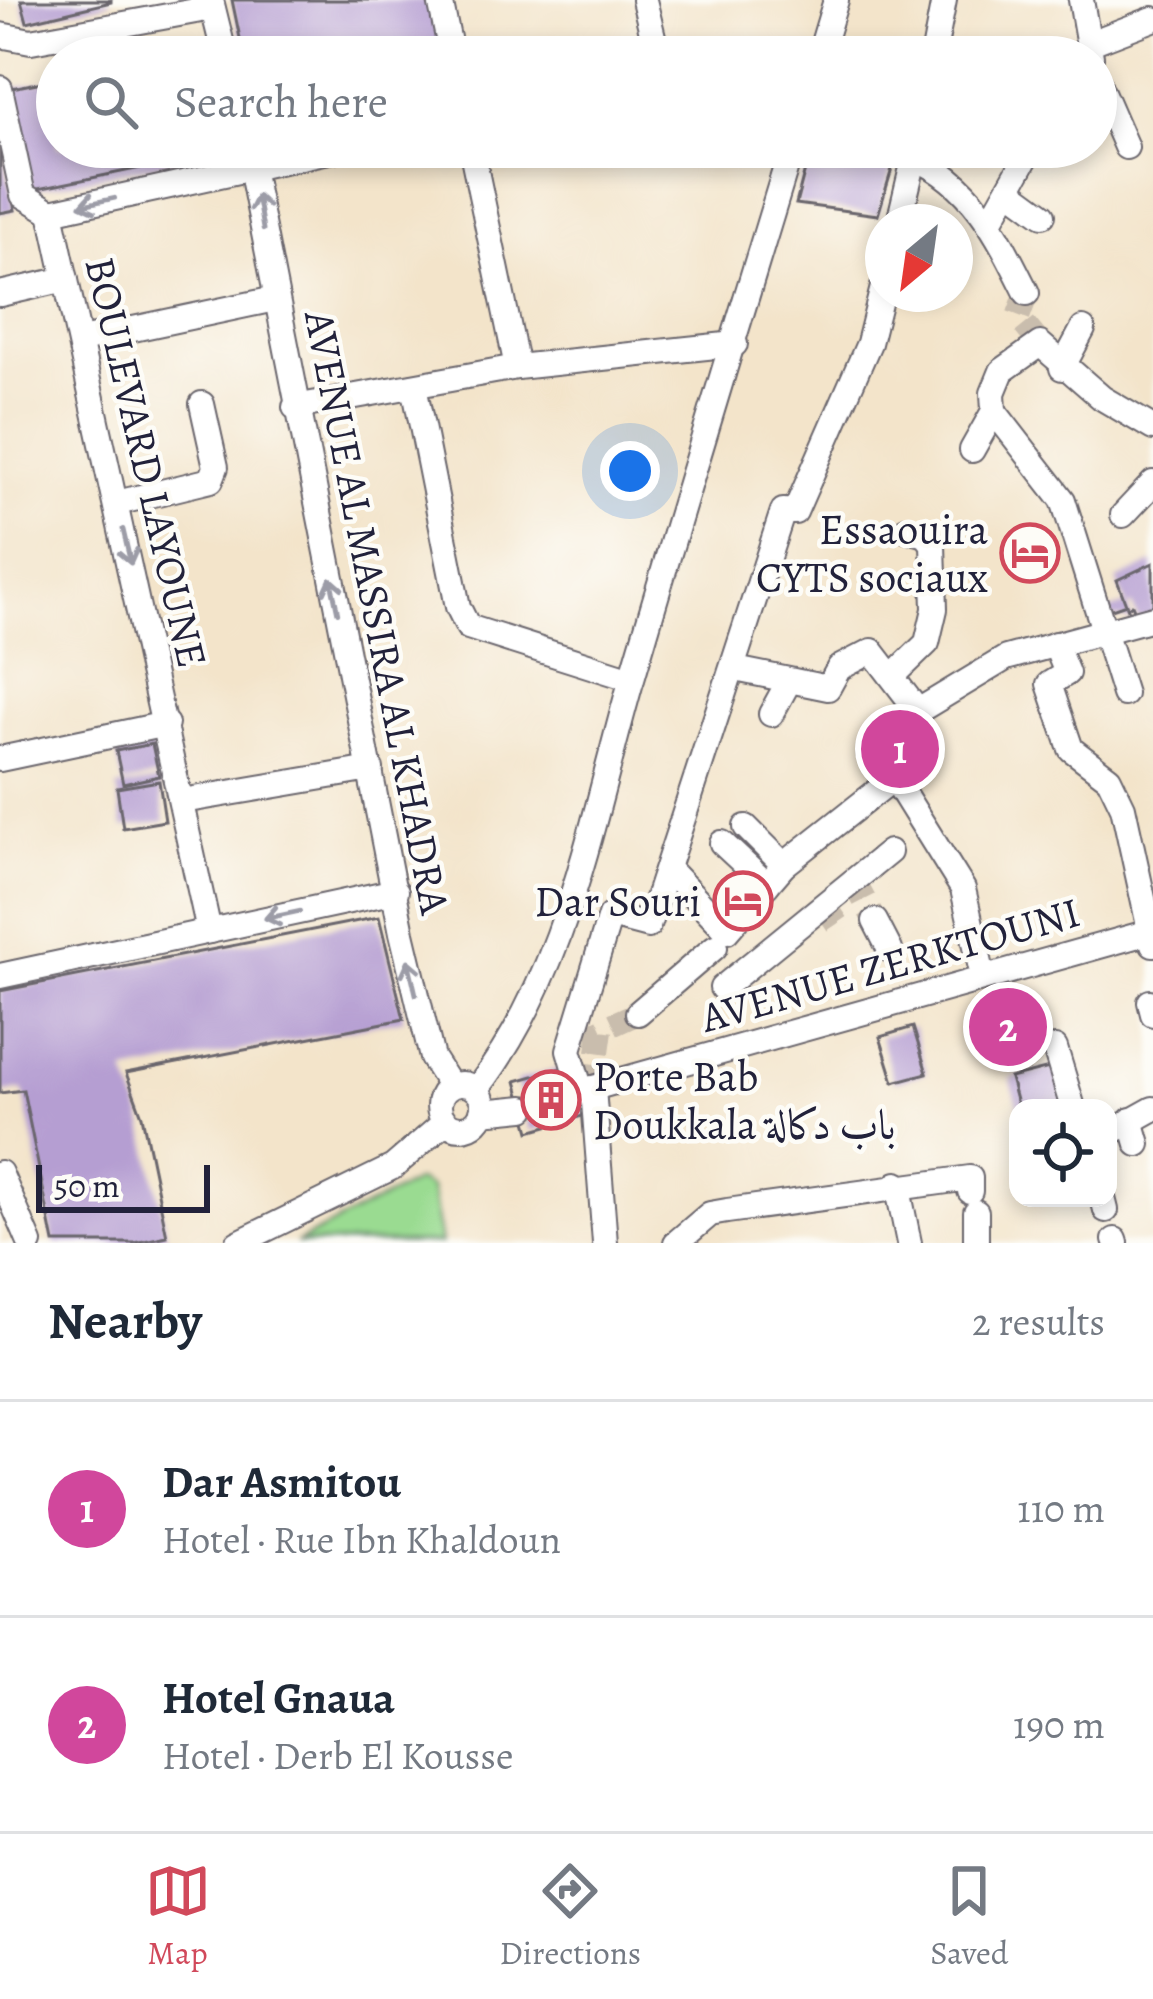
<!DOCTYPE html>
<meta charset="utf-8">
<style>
:root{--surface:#fff;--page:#f2f2f3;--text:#1f2937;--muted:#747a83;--line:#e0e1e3;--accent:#d1495b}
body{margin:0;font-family:Alegreya,Amiri,serif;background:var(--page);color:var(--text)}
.controls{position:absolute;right:36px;bottom:36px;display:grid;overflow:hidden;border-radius:24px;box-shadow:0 6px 18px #0003}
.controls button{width:108px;height:108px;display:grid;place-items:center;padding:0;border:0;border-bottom:3px solid var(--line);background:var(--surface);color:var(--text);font:60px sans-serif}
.compass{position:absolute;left:865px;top:204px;width:108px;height:108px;border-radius:50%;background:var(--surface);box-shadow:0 6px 18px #0003;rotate:209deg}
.scale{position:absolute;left:36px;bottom:30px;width:174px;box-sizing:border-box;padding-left:12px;border:6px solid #22223b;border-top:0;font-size:33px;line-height:42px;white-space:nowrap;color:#22223b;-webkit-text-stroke:9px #fdfcf7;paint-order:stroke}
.you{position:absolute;left:630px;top:471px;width:42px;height:42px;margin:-30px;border:9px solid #fff;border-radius:50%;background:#1a73e8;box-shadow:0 0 0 18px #1a73e833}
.badge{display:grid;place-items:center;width:78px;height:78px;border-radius:50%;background:var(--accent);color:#fff;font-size:39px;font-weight:700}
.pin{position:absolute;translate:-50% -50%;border:6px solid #fff;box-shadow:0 3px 12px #0006}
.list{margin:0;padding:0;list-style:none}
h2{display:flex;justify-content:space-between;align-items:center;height:156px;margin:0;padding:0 48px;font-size:51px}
h2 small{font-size:39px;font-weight:400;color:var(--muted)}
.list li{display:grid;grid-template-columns:78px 1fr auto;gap:36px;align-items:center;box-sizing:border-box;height:216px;padding:0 48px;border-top:3px solid var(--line)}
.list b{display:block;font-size:45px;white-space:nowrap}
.list p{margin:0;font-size:39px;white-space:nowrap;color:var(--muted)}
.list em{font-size:39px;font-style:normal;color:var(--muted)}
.icon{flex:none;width:66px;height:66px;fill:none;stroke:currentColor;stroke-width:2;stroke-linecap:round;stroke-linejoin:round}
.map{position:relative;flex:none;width:1153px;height:1243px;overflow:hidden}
.search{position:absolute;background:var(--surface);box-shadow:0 6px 18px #0003;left:36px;right:36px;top:36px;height:132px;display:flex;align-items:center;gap:30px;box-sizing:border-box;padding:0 42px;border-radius:66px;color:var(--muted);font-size:45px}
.sheet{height:588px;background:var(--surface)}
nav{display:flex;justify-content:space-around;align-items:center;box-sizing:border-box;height:168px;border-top:3px solid var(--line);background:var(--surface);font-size:33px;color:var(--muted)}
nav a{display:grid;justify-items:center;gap:6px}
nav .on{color:var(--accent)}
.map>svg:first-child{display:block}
.green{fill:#9adb91;stroke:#5e7e66;stroke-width:3}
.building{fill:#b59ed2}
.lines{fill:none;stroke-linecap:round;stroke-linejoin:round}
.minor-tunnel{stroke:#c9bdad;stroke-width:24;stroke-dasharray:24 12;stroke-linecap:butt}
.minor-casing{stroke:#6b666d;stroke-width:28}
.minor{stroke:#fff;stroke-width:24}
.oneway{stroke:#9c9ca7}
.labels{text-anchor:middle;stroke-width:9;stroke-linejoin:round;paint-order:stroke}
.street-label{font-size:42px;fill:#22223b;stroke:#fdfcf7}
.poi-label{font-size:42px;fill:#22223b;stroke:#fdfcf7;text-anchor:end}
</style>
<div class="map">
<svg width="1153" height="1243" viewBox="0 0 1153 1243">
<rect width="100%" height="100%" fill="#fdfcf7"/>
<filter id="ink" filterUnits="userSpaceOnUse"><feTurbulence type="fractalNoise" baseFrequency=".00833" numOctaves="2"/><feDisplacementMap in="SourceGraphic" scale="24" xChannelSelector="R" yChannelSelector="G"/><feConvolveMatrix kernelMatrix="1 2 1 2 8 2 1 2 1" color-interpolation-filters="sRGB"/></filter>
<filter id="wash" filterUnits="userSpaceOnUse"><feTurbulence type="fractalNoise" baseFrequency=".004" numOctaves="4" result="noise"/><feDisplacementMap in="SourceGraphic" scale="48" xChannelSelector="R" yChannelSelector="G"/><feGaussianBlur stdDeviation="2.7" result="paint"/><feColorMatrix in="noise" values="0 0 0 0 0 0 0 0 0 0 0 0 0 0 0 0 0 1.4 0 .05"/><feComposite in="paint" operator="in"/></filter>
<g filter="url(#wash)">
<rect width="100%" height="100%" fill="#f3e4ca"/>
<path class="green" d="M417 1181 431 1188 441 1243H296Z"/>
<g id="blocks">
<g class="building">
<path d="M21 0H111V2L27 22Z"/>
<path d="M232 0H434L444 48 390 57H244Z"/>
<path d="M209 48 211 57H175V55Z"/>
<path d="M57 79V147L234 149 33 190 12 88Z"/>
<path d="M0 145 15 210 0 213Z"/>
<path d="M811 147 895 159 878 215 796 204Z"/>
<path d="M1153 563V615L1138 619 1132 605 1127 607 1133 621 1097 614 1126 604 1117 580Z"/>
<path d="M910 721 927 748 915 756 921 766 900 780 874 751Z"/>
<path d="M152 744 159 776 123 784 116 751Z"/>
<path d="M159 781 165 821 123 828 117 788Z"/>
<path d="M379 917 404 1019 126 1073 142 1116 167 1236 135 1243H54L23 1090 0 1093V991Z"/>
<path d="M913 1027 927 1073 894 1082 880 1037Z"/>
<path d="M572 1065 586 1115 530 1131 516 1081Z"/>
<path d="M1057 1066 1067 1103 1018 1108 1010 1078Z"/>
</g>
</g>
</g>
<g filter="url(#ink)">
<use href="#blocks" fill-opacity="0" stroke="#6b666d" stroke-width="3"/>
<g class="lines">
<g class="minor-tunnel">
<path d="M1027 293 1018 317 1040 344"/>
<path d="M853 879 875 921"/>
<path d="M824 904 843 932"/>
<path d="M593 1088 601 1030 638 1013"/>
<path d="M524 1108 579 1092"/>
</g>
<g class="minor-casing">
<g id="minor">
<path d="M211 0 225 57"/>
<path d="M440 0 452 57"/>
<path d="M644 0 658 57"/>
<path d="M1081 0 1091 57"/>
<path d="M0 35 31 41 212 8"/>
<path d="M1088 44 1153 19"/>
<path d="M819 57 836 0"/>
<path d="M933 57 944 0"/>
<path d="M1096 78 1126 147"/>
<path d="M0 88 23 195 51 212"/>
<path d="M247 147 402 933 432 1058 450 1086"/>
<path d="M471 147 517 367"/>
<path d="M915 158C974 183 1000 239 1027 293"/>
<path d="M1009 190 1043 215"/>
<path d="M991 220 1032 147"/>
<path d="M899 222 917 147"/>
<path d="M0 294 66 279"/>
<path d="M81 340 275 299"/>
<path d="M1062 368 1083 329"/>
<path d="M414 386 458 607 468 627 632 679"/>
<path d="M295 407 517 367 735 344"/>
<path d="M994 411 1063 500 1124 694"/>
<path d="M972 450 994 411 993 393 1002 371 1040 344 1102 398 1153 428"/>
<path d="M117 503 211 480 216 467 202 404"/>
<path d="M1123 515 1153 483"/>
<path d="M1055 644 1067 673 1049 684 1071 749 1109 778 1123 807 1153 944"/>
<path d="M735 669 828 688 839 668 872 651 918 711"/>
<path d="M894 675 927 643 935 609 933 544 926 535 906 529"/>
<path d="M771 714 789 681"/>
<path d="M0 759 166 724"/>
<path d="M182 801 371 769"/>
<path d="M746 827 784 865"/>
<path d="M722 843 767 885"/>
<path d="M670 871 727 931 784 865 894 778"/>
<path d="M875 921 890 950"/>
<path d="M209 931 51 212 347 147"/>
<path d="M0 976 396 891"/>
<path d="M983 977 963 889 894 778 869 752 918 711 1006 658 1153 618"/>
<path d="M722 988 889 852"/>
<path d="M1150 1002 1153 1014"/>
<path d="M638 1013 715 947"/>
<path d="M1055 1048 1073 1108"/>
<circle cx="461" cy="1106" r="22"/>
<path d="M593 1088 605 1243"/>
<path d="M476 1090C567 973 591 822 631 682 683 503 738 325 792 147"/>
<path d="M581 1091 569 1050 610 916 648 926 783 511 795 512 869 343 883 287"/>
<path d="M579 1092 1153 931"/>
<path d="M482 1112 524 1108"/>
<path d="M1131 1120 1138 1144"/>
<path d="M1108 1134 1153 1109"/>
<path d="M0 1173 30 1243"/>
<path d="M897 1184 909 1243"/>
<path d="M1103 1198 1106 1210"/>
<path d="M1115 1240 1116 1243"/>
<path d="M238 1243 393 1167 445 1122"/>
<path d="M676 1243 710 1214 727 1211 970 1178V1191"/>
<path d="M976 1243V1212"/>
</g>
</g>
<use href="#minor" class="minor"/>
</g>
<defs><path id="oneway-shaft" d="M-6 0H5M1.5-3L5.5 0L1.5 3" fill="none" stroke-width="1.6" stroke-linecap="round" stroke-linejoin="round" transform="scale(3)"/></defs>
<g class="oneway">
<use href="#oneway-shaft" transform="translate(97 202) rotate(168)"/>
<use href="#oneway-shaft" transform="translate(260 212) rotate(-100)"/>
<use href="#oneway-shaft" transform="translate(127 547) rotate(77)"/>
<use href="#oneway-shaft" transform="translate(334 595) rotate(-102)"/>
<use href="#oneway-shaft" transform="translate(282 915) rotate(168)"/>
<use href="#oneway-shaft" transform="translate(412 977) rotate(-103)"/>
</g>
</g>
<defs>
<g id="hotel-ring" transform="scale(3)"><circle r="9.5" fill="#fdfcf7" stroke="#d1495b" stroke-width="1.5"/><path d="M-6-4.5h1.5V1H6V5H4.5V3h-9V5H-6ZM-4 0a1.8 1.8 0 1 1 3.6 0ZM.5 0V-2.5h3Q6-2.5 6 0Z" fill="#d1495b"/></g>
<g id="building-ring" transform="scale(3)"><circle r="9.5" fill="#fdfcf7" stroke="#d1495b" stroke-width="1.5"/><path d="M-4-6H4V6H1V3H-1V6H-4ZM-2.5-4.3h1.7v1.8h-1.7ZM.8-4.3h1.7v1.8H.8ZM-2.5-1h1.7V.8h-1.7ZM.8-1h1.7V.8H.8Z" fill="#d1495b"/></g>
</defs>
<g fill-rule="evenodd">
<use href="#hotel-ring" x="1030" y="553"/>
<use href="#hotel-ring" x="743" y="901"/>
<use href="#building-ring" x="551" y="1100"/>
</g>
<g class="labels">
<g class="street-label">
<text transform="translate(147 462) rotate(77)" y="15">BOULEVARD LAYOUNE</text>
<text transform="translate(378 612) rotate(79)" y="15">AVENUE AL MASSIRA AL KHADRA</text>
<text transform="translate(890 964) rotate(-16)" y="15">AVENUE ZERKTOUNI</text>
</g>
<g class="poi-label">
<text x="988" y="544">Essaouira<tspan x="988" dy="48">CYTS sociaux</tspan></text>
<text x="701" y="916">Dar Souri</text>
<text x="593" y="1091" text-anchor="start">Porte Bab<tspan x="593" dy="48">Doukkala باب دكالة</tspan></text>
</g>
</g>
</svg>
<div class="controls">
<button><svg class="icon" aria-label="locate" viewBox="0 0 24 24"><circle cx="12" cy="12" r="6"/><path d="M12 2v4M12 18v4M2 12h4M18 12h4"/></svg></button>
</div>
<svg class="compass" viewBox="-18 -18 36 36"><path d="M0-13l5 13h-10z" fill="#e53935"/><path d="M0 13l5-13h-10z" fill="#747a83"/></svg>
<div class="scale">50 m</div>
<div class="you"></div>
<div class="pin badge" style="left:900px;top:749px;background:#d1479c">1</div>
<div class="pin badge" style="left:1008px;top:1027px;background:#d1479c">2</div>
<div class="search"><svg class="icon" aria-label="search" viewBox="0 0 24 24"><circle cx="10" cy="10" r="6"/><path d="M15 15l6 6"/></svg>Search here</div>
</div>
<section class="sheet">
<h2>Nearby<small>2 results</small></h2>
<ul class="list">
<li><span class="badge" style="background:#d1479c">1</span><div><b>Dar Asmitou</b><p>Hotel · Rue Ibn Khaldoun</p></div><em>110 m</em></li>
<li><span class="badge" style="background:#d1479c">2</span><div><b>Hotel Gnaua</b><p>Hotel · Derb El Kousse</p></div><em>190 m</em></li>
</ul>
</section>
<nav>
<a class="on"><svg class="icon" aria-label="map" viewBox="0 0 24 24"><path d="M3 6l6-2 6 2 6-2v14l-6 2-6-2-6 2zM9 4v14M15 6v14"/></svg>Map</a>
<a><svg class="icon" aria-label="directions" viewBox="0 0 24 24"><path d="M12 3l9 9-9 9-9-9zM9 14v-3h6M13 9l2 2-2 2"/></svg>Directions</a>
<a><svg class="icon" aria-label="saved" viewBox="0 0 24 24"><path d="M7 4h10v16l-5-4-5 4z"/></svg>Saved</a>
</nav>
